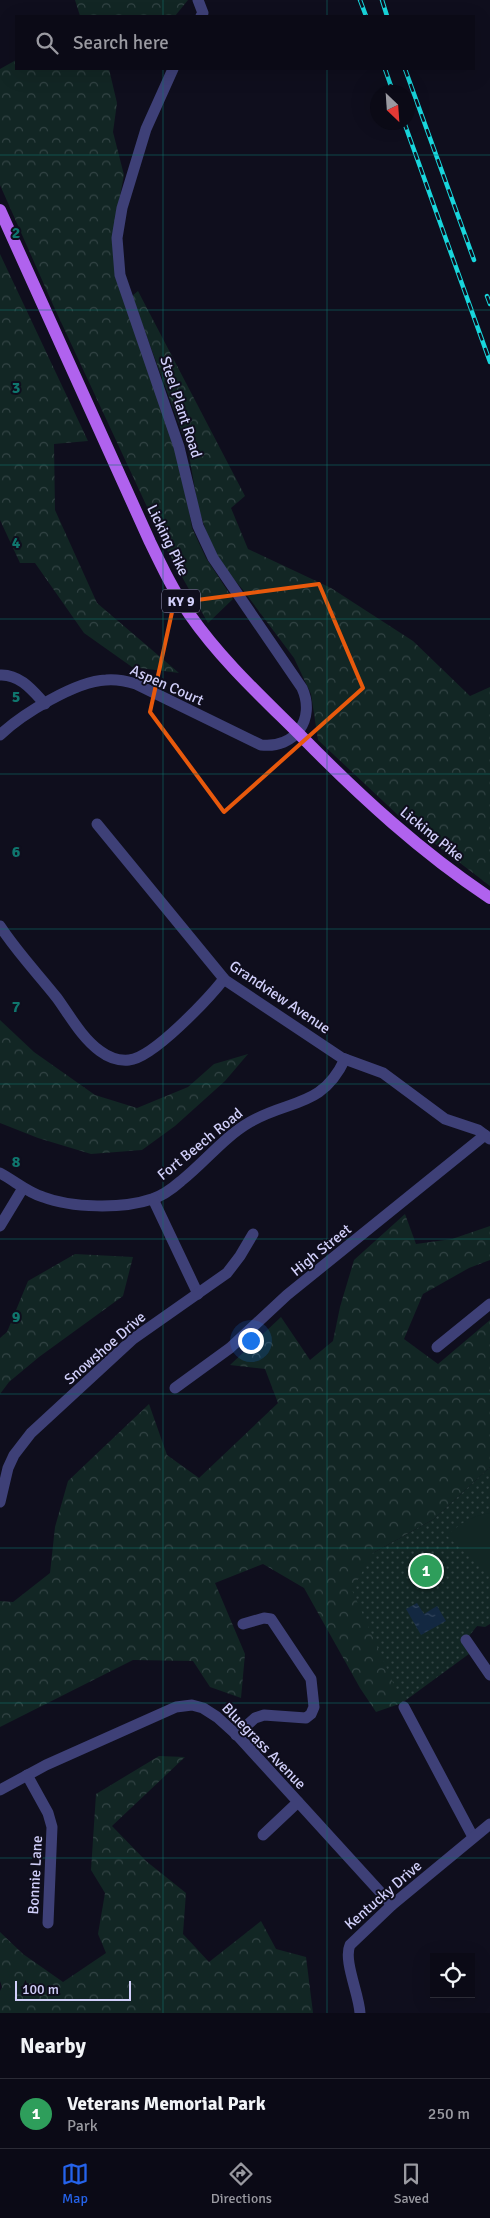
<!DOCTYPE html>
<style>
:root{--surface:#0b0a16;--page:#191823;--text:#f1f3f6;--muted:#9a9aa1;--line:#2b2b35;--accent:#2563eb}
body{margin:0;font-family:Signika,sans-serif;background:var(--page);color:var(--text)}
.controls{position:absolute;right:15px;bottom:15px;display:grid;overflow:hidden;border-radius:0px;box-shadow:0 5px 20px #0002}
.controls button{width:45px;height:45px;display:grid;place-items:center;padding:0;border:0;border-bottom:1px solid var(--line);background:var(--surface);color:var(--text);font:25px sans-serif}
.compass{position:absolute;left:370px;top:85px;width:45px;height:45px;border-radius:50%;background:var(--surface);box-shadow:0 5px 20px #0002;rotate:155deg}
.scale{position:absolute;left:15px;bottom:12px;width:116px;box-sizing:border-box;padding-left:5px;border:2px solid #d1cffa;border-top:0;font-size:14px;line-height:18px;white-space:nowrap;color:#d1cffa;-webkit-text-stroke:4px #0f0e1d;paint-order:stroke}
.you{position:absolute;left:250px;top:1340px;width:18px;height:18px;margin:-12px;border:4px solid #fff;border-radius:50%;background:#1a73e8;box-shadow:0 0 0 8px #1a73e833}
.badge{display:grid;place-items:center;width:32px;height:32px;border-radius:50%;background:var(--accent);color:#fff;font-size:16px;font-weight:700}
.pin{position:absolute;translate:-50% -50%;border:2px solid #fff;box-shadow:0 1px 5px #0006}
.list{margin:0;padding:0;list-style:none}
h2{display:flex;justify-content:space-between;align-items:center;height:65px;margin:0;padding:0 20px;font-size:21px}
h2 small{font-size:16px;font-weight:400;color:var(--muted)}
.list li{display:grid;grid-template-columns:32px 1fr auto;gap:15px;align-items:center;box-sizing:border-box;height:70px;padding:0 20px;border-top:1px solid var(--line)}
.list b{display:block;font-size:19px;white-space:nowrap}
.list p{margin:0;font-size:16px;white-space:nowrap;color:var(--muted)}
.list em{font-size:16px;font-style:normal;color:var(--muted)}
.icon{flex:none;width:28px;height:28px;fill:none;stroke:currentColor;stroke-width:2;stroke-linecap:round;stroke-linejoin:round}
.map{position:relative;flex:none;width:490px;height:2013px;overflow:hidden}
.search{position:absolute;background:var(--surface);box-shadow:0 5px 20px #0002;left:15px;right:15px;top:15px;height:55px;display:flex;align-items:center;gap:12px;box-sizing:border-box;padding:0 18px;border-radius:0px;color:var(--muted);font-size:19px}
.sheet{height:135px;background:var(--surface)}
nav{display:flex;justify-content:space-around;align-items:center;box-sizing:border-box;height:70px;border-top:1px solid var(--line);background:var(--surface);font-size:14px;color:var(--muted)}
nav a{display:grid;justify-items:center;gap:2px}
nav .on{color:var(--accent)}
.map>svg:first-child{display:block}
.forest{fill:url(#forest-crowns)}
.park{fill:url(#park-dots)}
.garden{fill:#122624}
.water{fill:url(#water-ripples)}
.lines{fill:none;stroke-linecap:round;stroke-linejoin:round}
.minor{stroke:#3e4077;stroke-width:11}
.major{stroke:#b062ee;stroke-width:12}
.rail-casing{stroke:#18d6dc;stroke-width:4.5}
.rail{stroke:#0f0e1d;stroke-width:2.5;stroke-dasharray:8;stroke-linecap:butt}
.marked{fill:none;stroke:#e8590c;stroke-width:4;stroke-linejoin:round}
.grid{fill:none;stroke:#0f766e;stroke-width:1;stroke-opacity:0.55}
.labels{text-anchor:middle;stroke-width:4;stroke-linejoin:round;paint-order:stroke}
.shield{fill:#0f0e1d;stroke:#9795b8;stroke-width:1}
.shield-label{font-size:14px;font-weight:bold;fill:#d1cffa}
.street-label{font-size:15px;fill:#d1cffa;stroke:#0f0e1d}
.grid-label{font-size:16px;text-anchor:middle;font-weight:bold;fill:#0f766e;stroke:#0f0e1d;stroke-width:4;stroke-linejoin:round;paint-order:stroke}
</style>
<div class="map">
<svg width="490" height="2013" viewBox="0 0 490 2013">
<defs>
<pattern id="forest-crowns" width="20" height="18" patternUnits="userSpaceOnUse" patternTransform="scale(1.25)"><rect width="20" height="18" fill="#122624"/><path d="M2 6a3 3 0 1 1 6 0M12 15a3 3 0 1 1 6 0" fill="none" stroke="#334445"/></pattern>
<pattern id="park-dots" width="8" height="8" patternUnits="userSpaceOnUse" patternTransform="scale(1.25)"><rect width="8" height="8" fill="#122624"/><path d="M2 2h.1M6 6h.1" fill="none" stroke="#334445" stroke-width="1.8" stroke-linecap="round"/></pattern>
<pattern id="water-ripples" width="26" height="14" patternUnits="userSpaceOnUse" patternTransform="scale(1.25)"><rect width="26" height="14" fill="#132841"/><path d="M2 4q2-2 4 0t4 0M15 11q2-2 4 0t4 0" fill="none" stroke="#34465d"/></pattern>
</defs>
<rect width="100%" height="100%" fill="#0f0e1d"/>
<g class="forest">
<path d="M75 0H188L175 16H80Z"/>
<path d="M16 60V69H109L117 103 113 132 124 175 113 233 181 466 192 528 206 558 233 599 208 623 168 552 54 307 0 185V69Z"/>
<path d="M0 254 88 441 54 444 55 510 97 603 179 673 132 667 84 633 35 563H20L0 520Z"/>
<path d="M138 291 245 496 231 508 248 549 331 588 413 641 470 696 490 687V886L400 817 318 740 311 694 294 658 243 590 215 557 198 507 188 449 132 296Z"/>
<path d="M0 1020 34 1052 95 1095 137 1108 188 1087 214 1064 248 1054 225 1081 175 1126 142 1150 91 1154 38 1138 0 1123Z"/>
<path d="M405 1214 416 1244 452 1239 490 1226V1260L469 1268 423 1294 404 1339 438 1364 490 1320V1467L434 1519 373 1553 402 1703 376 1712 360 1688 304 1588 263 1564 215 1583 245 1654 241 1698 210 1687 193 1661 133 1660 0 1727V1601L13 1602 50 1573 55 1527 68 1481 149 1404 167 1455 199 1478 278 1403 265 1369 230 1365 281 1317 310 1360 333 1341 340 1307 354 1260Z"/>
<path d="M75 1254 133 1257 123 1296 39 1357 9 1382 0 1394V1338L7 1332 28 1281Z"/>
<path d="M159 1756 185 1757 112 1826 146 1861 186 1893 183 1934 209 1962 261 1921 276 1949 306 1957 313 2013H0V1991L2 1987 0 1981V1932L23 1954 63 1982 106 1953 98 1934 105 1893 91 1870 96 1794Z"/>
</g>
<path class="park" d="M490 1467V1624L485 1627 477 1626 466 1640 473 1651 402 1703 352 1590 373 1553 434 1519Z"/>
<path class="garden" d="M490 1513V1576L447 1536C459 1524 473 1515 490 1513Z"/>
<path class="water" d="M417 1603 424 1614 437 1606 446 1621 421 1635 406 1609Z"/>
<g class="lines">
<g class="minor">
<path d="M198 0 203 13 201 16"/>
<path d="M0 675C20 674 33 691 45 704"/>
<path d="M0 735C22 714 76 681 106 680 117 679 126 681 136 684L261 745C295 749 316 719 302 688L213 558 198 526 179 447 120 275 117 238 122 208 146 129 173 69"/>
<path d="M97 824 225 980 342 1058 383 1073 445 1119 478 1130 490 1139"/>
<path d="M0 926C17 952 38 974 57 998 70 1016 82 1038 100 1051 108 1057 119 1061 129 1060 153 1058 208 999 224 979"/>
<path d="M0 1173C15 1181 27 1192 43 1197 71 1208 123 1209 152 1199 162 1196 173 1188 181 1181 205 1162 224 1137 250 1122 290 1099 322 1108 345 1059"/>
<path d="M153 1199 198 1294"/>
<path d="M0 1226 23 1188"/>
<path d="M437 1347 490 1304"/>
<path d="M175 1388 230 1348 287 1295 485 1135"/>
<path d="M0 1502 8 1468 14 1455 31 1433 133 1339 227 1273 240 1256 253 1234"/>
<path d="M466 1640 490 1675"/>
<path d="M404 1707 473 1837"/>
<path d="M236 1735 255 1718 264 1715 306 1718 311 1714 314 1707 311 1679 271 1619 264 1618 243 1624"/>
<path d="M27 1775 48 1813 52 1827 48 1923"/>
<path d="M0 1790 46 1765 176 1707 192 1705 203 1708 217 1717 238 1736 392 1905"/>
<path d="M263 1835 298 1802"/>
<path d="M360 2013C359 1994 343 1960 350 1945L392 1905 490 1824"/>
</g>
<path class="major" d="M0 210 150 542C162 567 174 592 190 615 222 661 264 699 303 738 361 797 421 852 490 898"/>
<g class="rail-casing">
<g id="rail">
<path d="M360 0 366 16"/>
<path d="M382 0 387 16"/>
<path d="M385 69 393 92"/>
<path d="M405 69 474 260"/>
<path d="M404 122 490 362"/>
<path d="M487 296 490 304"/>
</g>
</g>
<use href="#rail" class="rail"/>
</g>
<path class="marked" d="M319 584 363 688 224 812 150 712 174 603Z"/>
<path class="grid" d="M163 0V16M327 0V16M163 69V2013M327 69V2013M0 155H490M0 310H490M0 465H490M0 619H490M0 774H490M0 929H490M0 1084H490M0 1239H490M0 1394H490M0 1548H490M0 1703H490M0 1858H490"/>
<g class="labels">
<rect class="shield" x="162" y="589.5" width="38" height="23" rx="4"/>
<g class="shield-label">
<text x="181" y="606">KY 9</text>
</g>
<g class="street-label">
<text transform="translate(181 407) rotate(72)" y="5">Steel Plant Road</text>
<text transform="translate(168 540) rotate(64)" y="5">Licking Pike</text>
<text transform="translate(167 685) rotate(24)" y="5">Aspen Court</text>
<text transform="translate(432 834) rotate(39)" y="5">Licking Pike</text>
<text transform="translate(280 997) rotate(34)" y="5">Grandview Avenue</text>
<text transform="translate(200 1144) rotate(-39)" y="5">Fort Beech Road</text>
<text transform="translate(321 1250) rotate(-39)" y="5">High Street</text>
<text transform="translate(105 1348) rotate(-41)" y="5">Snowshoe Drive</text>
<text transform="translate(264 1746) rotate(46)" y="5">Bluegrass Avenue</text>
<text transform="translate(35 1875) rotate(-87)" y="5">Bonnie Lane</text>
<text transform="translate(383 1895) rotate(-41)" y="5">Kentucky Drive</text>
</g>
</g>
<g class="grid-label">
<text x="16" y="238">2</text>
<text x="16" y="393">3</text>
<text x="16" y="548">4</text>
<text x="16" y="702">5</text>
<text x="16" y="857">6</text>
<text x="16" y="1012">7</text>
<text x="16" y="1167">8</text>
<text x="16" y="1322">9</text>
</g>
</svg>
<div class="controls">
<button><svg class="icon" aria-label="locate" viewBox="0 0 24 24"><circle cx="12" cy="12" r="6"/><path d="M12 2v4M12 18v4M2 12h4M18 12h4"/></svg></button>
</div>
<svg class="compass" viewBox="-18 -18 36 36"><path d="M0-13l5 13h-10z" fill="#e53935"/><path d="M0 13l5-13h-10z" fill="#9a9aa1"/></svg>
<div class="scale">100 m</div>
<div class="you"></div>
<div class="pin badge" style="left:426px;top:1571px;background:#2e9e5b">1</div>
<div class="search"><svg class="icon" aria-label="search" viewBox="0 0 24 24"><circle cx="10" cy="10" r="6"/><path d="M15 15l6 6"/></svg>Search here</div>
</div>
<section class="sheet">
<h2>Nearby<small></small></h2>
<ul class="list">
<li><span class="badge" style="background:#2e9e5b">1</span><div><b>Veterans Memorial Park</b><p>Park</p></div><em>250 m</em></li>
</ul>
</section>
<nav>
<a class="on"><svg class="icon" aria-label="map" viewBox="0 0 24 24"><path d="M3 6l6-2 6 2 6-2v14l-6 2-6-2-6 2zM9 4v14M15 6v14"/></svg>Map</a>
<a><svg class="icon" aria-label="directions" viewBox="0 0 24 24"><path d="M12 3l9 9-9 9-9-9zM9 14v-3h6M13 9l2 2-2 2"/></svg>Directions</a>
<a><svg class="icon" aria-label="saved" viewBox="0 0 24 24"><path d="M7 4h10v16l-5-4-5 4z"/></svg>Saved</a>
</nav>
